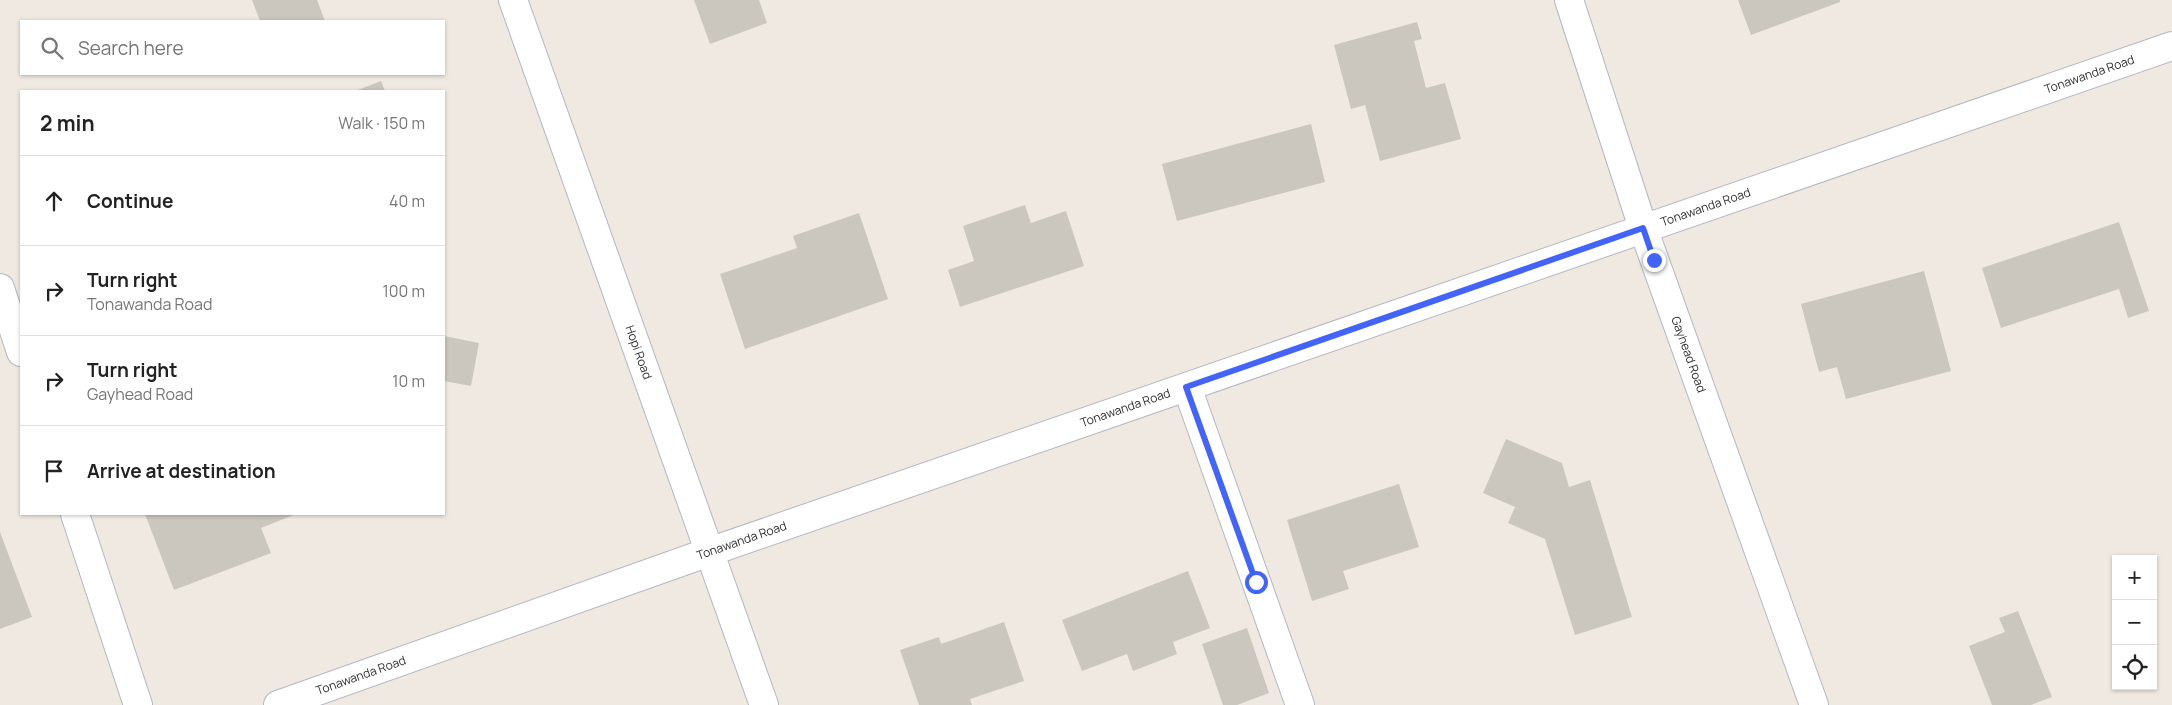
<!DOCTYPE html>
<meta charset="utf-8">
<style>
:root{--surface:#fff;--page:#f6f6f6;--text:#222;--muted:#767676;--line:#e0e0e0}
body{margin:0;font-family:Manrope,sans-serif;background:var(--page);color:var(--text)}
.controls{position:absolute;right:15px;bottom:15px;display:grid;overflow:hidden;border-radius:0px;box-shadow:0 1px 4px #0004}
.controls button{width:45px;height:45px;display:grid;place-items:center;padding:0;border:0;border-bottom:1px solid var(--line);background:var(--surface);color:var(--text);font:25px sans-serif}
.stop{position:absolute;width:15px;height:15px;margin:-11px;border:4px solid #4264fb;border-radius:50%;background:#fff}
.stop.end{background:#4264fb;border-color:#fff;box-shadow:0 1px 5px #0008}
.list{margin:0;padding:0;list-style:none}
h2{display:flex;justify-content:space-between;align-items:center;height:65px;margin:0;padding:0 20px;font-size:21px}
h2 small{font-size:16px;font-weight:400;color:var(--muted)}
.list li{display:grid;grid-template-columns:32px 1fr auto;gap:15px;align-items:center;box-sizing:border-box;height:90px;padding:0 20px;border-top:1px solid var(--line)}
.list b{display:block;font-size:19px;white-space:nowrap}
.list p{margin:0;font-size:16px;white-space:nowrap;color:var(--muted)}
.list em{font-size:16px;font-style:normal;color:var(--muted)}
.icon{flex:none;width:28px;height:28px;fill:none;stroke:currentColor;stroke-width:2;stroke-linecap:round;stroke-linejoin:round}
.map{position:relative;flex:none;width:2172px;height:705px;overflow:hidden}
.search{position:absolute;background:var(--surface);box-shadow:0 1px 4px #0004;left:20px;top:20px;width:425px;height:55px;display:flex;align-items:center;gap:12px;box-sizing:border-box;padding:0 18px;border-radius:0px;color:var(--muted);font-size:19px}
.panel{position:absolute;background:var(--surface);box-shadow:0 1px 4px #0004;left:20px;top:90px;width:425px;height:425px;border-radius:0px}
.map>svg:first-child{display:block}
.building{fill:#cbc7bf}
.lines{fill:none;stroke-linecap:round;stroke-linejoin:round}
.minor-casing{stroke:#b4b7c1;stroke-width:30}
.minor{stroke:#fff;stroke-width:28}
.route{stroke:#4264fb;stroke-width:6}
.labels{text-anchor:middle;stroke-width:5;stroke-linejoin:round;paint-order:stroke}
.street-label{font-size:12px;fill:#2e2e2e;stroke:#fff}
</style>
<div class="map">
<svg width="2172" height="705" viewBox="0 0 2172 705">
<rect width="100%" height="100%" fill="#efe9e1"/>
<g class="building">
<path d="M252 0H317L325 21H260Z"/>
<path d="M694 0H759L767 23 710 44Z"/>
<path d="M1738 0H1840V2L1751 35Z"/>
<path d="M1417 22 1422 39 1414 41 1426 88 1445 83 1461 139 1380 161 1365 105 1351 109 1334 45Z"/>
<path d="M381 81 385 91H355Z"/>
<path d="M1311 124 1325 182 1177 221 1162 164Z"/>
<path d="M1025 205 1031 223 1066 211 1084 266 960 307 948 270 974 261 963 226Z"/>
<path d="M859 213 888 299 745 349 720 274 797 248 793 236Z"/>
<path d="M2119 222 2149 311 2128 318 2119 289 2001 328 1982 268Z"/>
<path d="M1924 271 1951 371 1846 399 1837 367 1819 372 1801 304Z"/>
<path d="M444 336 479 343 471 386 444 381Z"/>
<path d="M1506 439 1562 463 1569 487 1590 480 1632 617 1575 635 1545 539 1508 523 1515 507 1483 493Z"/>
<path d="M1399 484 1419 547 1343 571 1349 589 1312 601 1287 520Z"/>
<path d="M145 514H296L261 528 271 553 174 590Z"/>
<path d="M0 532 32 617 0 629Z"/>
<path d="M1188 571 1210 628 1173 642 1177 654 1133 671 1127 654 1082 671 1062 620Z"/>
<path d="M2018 611 2052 697 2031 705H1992L1969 646 2005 632 1999 618Z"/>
<path d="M1004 622 1024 681 970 699 972 705H919L900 650 939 637 941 644Z"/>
<path d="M1247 628 1269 693 1237 705H1223L1202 644Z"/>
</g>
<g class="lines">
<g class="minor-casing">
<g id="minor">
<path id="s1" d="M513 0 764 705"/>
<path id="s2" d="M1569 0 1643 228 1814 705"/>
<path d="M0 288 21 352"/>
<path d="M1187 387 1300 705"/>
<path d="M75 514 138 705"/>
<path id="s3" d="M278 705 709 552 2172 46"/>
</g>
</g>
<use href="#minor" class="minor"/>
</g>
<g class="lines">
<path class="route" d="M1256 582 1186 387 1643 228 1654 260"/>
</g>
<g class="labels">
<g class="street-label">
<text dy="4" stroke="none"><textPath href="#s3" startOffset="1918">Tonawanda Road</textPath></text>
<text dy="4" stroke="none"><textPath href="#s3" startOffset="1512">Tonawanda Road</textPath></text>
<text dy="4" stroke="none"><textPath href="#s1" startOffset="374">Hopi Road</textPath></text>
<text dy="4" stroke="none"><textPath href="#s2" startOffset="374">Gayhead Road</textPath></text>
<text dy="4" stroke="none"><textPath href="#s3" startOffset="898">Tonawanda Road</textPath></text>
<text dy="4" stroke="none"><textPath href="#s3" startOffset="492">Tonawanda Road</textPath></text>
<text dy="4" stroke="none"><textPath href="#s3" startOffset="88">Tonawanda Road</textPath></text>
</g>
</g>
</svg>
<div class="controls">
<button>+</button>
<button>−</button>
<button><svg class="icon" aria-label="locate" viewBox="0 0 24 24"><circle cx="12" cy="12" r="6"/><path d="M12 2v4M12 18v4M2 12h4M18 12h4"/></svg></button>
</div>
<div class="stop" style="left:1256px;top:582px"></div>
<div class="stop end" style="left:1654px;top:260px"></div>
<div class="search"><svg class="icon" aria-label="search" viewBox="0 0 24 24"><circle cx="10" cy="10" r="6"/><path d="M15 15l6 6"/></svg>Search here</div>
<section class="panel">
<h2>2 min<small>Walk · 150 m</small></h2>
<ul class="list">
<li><svg class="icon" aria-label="ahead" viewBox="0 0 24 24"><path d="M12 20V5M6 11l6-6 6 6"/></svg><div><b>Continue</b></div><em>40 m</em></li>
<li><svg class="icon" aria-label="right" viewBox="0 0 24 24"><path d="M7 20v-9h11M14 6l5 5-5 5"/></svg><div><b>Turn right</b><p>Tonawanda Road</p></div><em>100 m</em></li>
<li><svg class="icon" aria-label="right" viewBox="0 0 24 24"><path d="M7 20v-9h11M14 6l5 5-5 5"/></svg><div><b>Turn right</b><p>Gayhead Road</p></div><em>10 m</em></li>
<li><svg class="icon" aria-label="arrive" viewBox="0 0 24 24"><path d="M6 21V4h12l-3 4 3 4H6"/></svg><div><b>Arrive at destination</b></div></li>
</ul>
</section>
</div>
